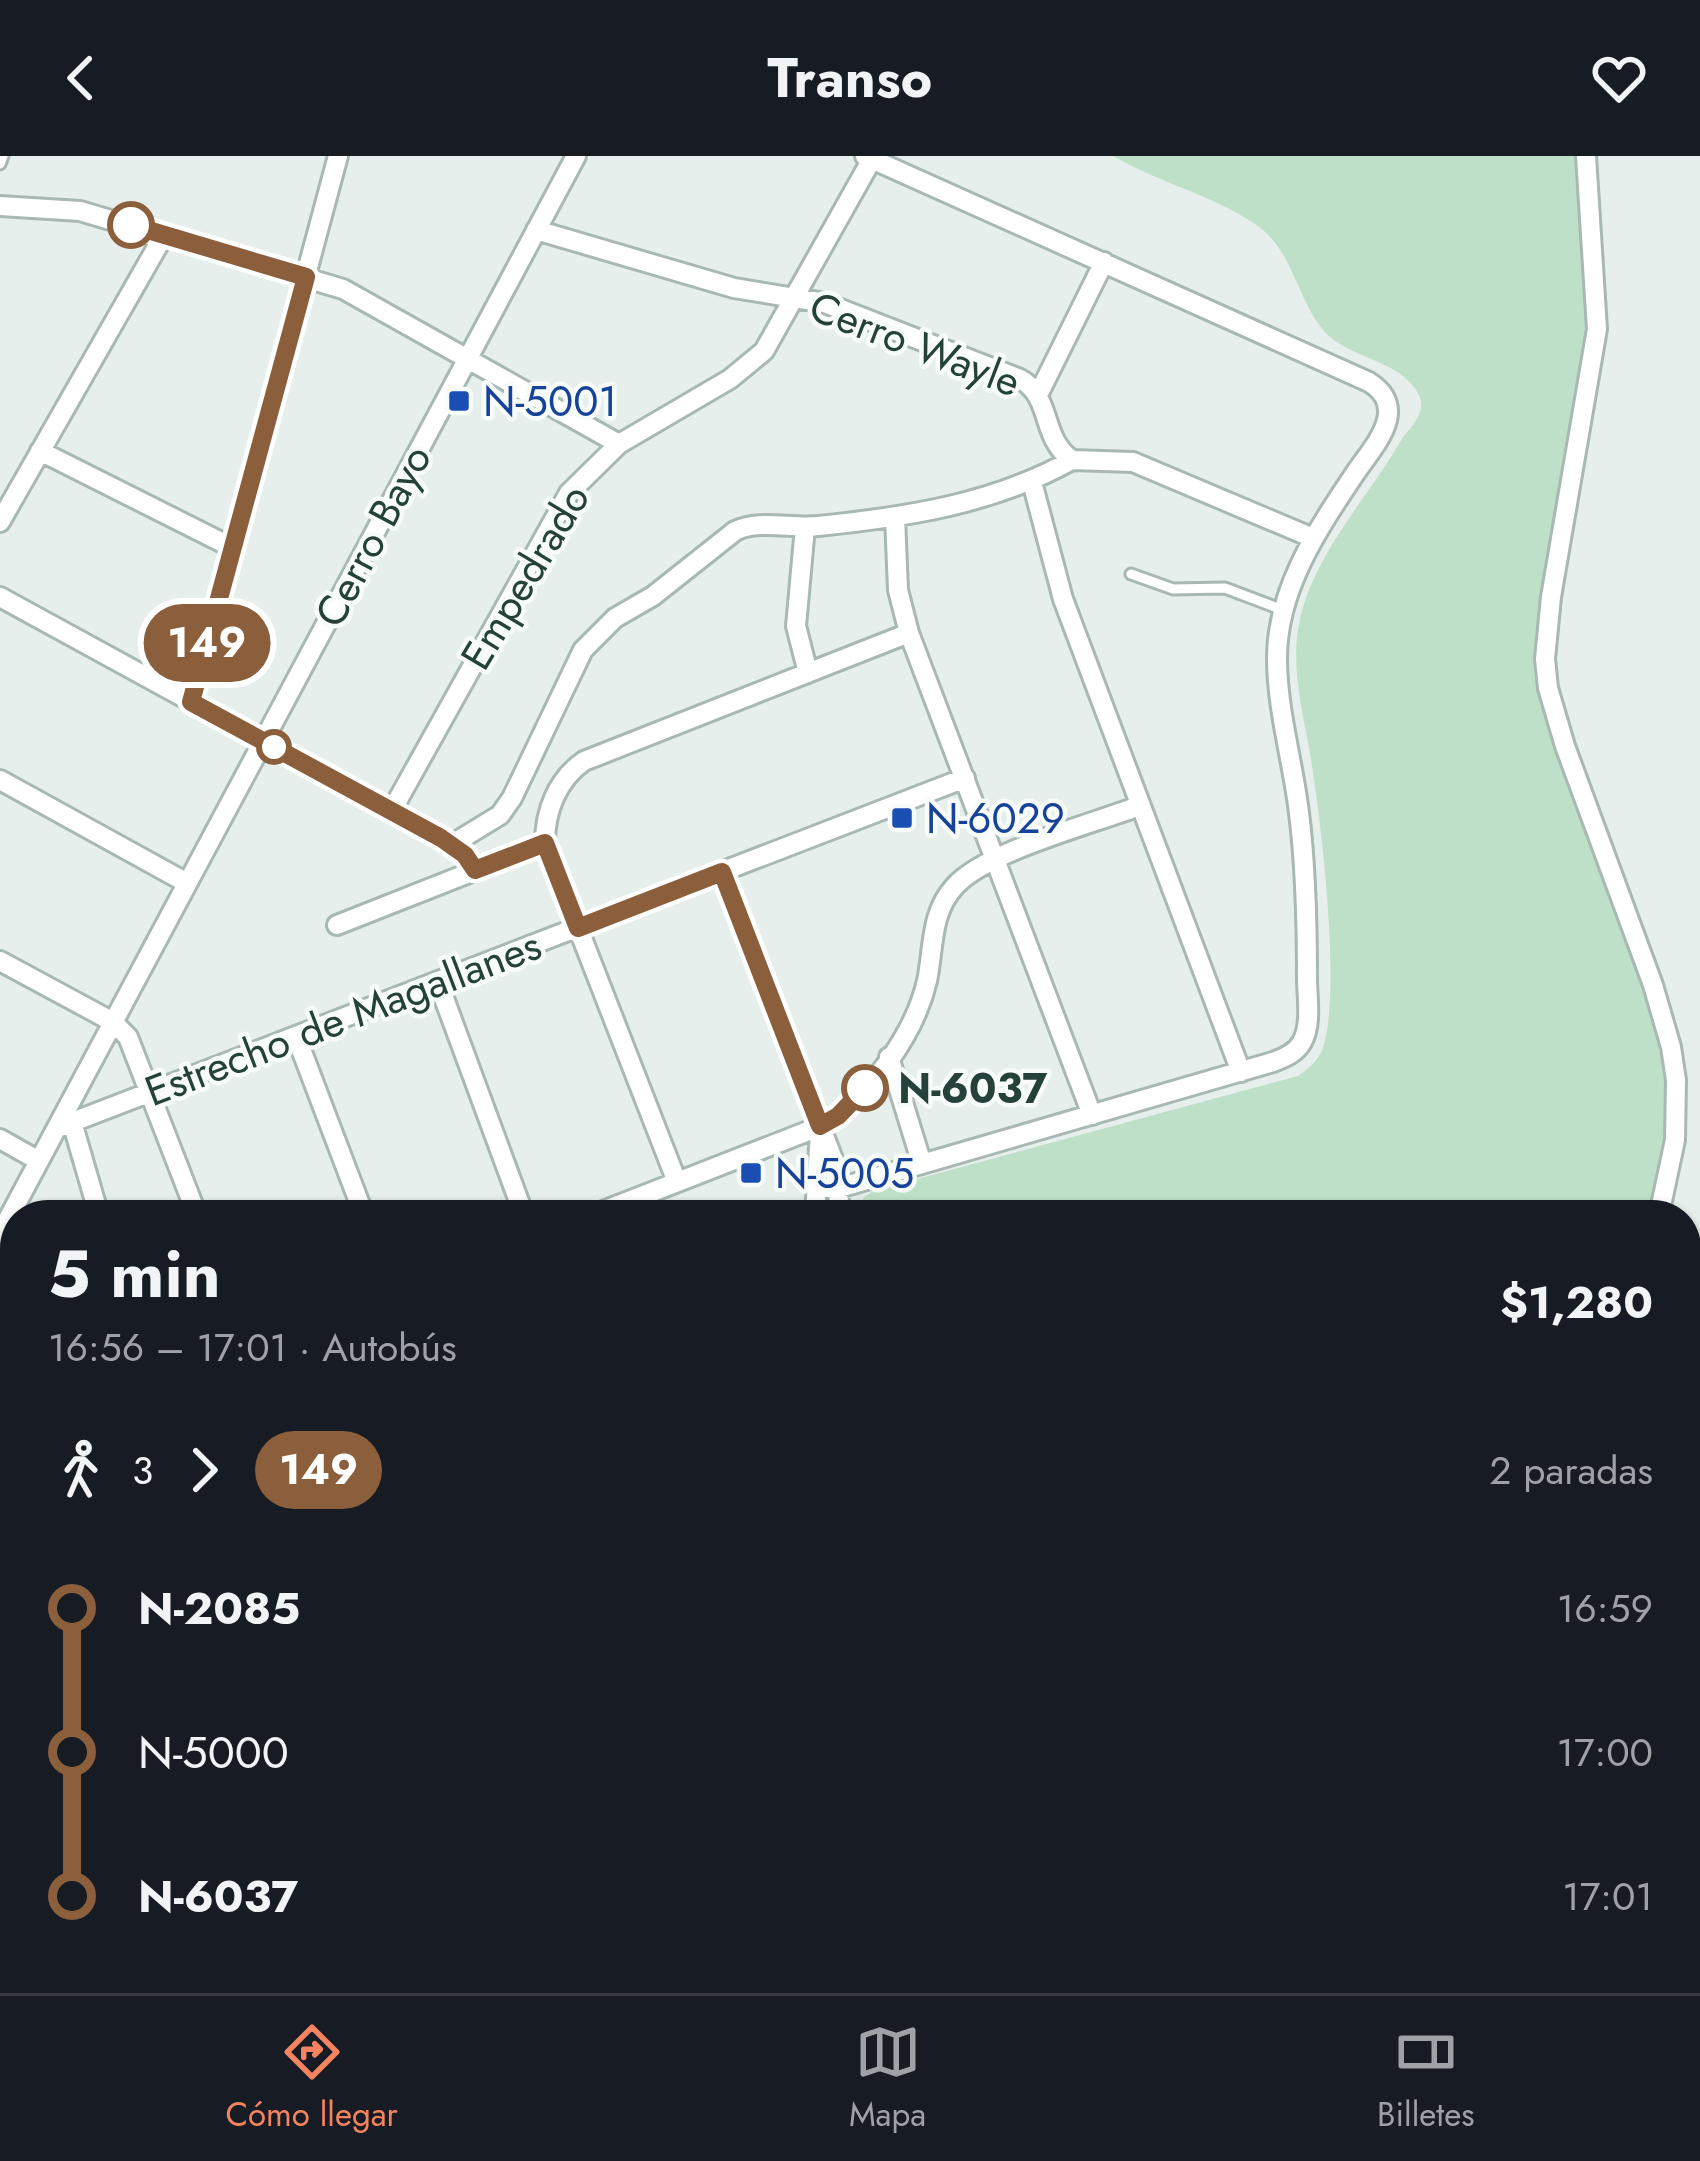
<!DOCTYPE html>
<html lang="es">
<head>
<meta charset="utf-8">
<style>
  body { margin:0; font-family:Jost,sans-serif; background:#20242c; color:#f1f3f6; height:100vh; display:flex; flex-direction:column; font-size:45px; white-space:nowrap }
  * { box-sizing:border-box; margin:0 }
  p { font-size:39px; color:#9ea1a6 }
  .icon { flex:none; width:66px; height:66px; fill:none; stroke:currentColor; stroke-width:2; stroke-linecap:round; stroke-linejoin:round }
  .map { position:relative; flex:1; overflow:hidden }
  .sheet { position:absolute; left:0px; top:1044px; width:1701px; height:795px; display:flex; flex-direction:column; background:#171b24; border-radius:48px 48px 0 0; box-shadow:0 3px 9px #0004 }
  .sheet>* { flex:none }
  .badge { padding:0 24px; border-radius:39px; font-size:42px; line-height:78px }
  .map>.badge { position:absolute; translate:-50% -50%; box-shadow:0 0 0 6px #fff }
  .legs { display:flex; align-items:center; gap:18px; height:132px; padding:0 48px; font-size:39px }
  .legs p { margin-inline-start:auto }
  .summary { display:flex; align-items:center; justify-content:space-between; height:204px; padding:0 48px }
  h1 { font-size:66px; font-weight:700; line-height:90px }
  ul { padding:0 48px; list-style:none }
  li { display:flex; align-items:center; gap:42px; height:144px; font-size:45px }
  li i { display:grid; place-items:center; width:18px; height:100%; margin:0 15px; background:currentColor }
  li i::after { content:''; width:30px; height:30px; margin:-15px; border:9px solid; border-radius:50%; background:#171b24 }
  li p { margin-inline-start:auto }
  li:first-child i { background:linear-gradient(#0000 50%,currentColor 0) }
  li:last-child i { background:linear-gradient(currentColor 50%,#0000 0) }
  header { display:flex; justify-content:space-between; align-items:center; height:156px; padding:0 48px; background:#171b24; font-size:54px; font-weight:700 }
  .tab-bar { display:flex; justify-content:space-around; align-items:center; height:168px; border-top:3px solid #363941; background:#171b24; font-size:33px; color:#9ea1a6 }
  .tab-bar a { display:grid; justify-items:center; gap:6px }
  .tab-bar .active { color:#f4845f }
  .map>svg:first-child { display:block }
  .green { fill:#bfe0c8 }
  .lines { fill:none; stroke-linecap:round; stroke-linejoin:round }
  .lane-casing { stroke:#a8b8b2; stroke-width:15 }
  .street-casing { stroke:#a8b8b2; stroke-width:24 }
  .secondary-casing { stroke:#a4bbb3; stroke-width:30 }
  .lane { stroke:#fff; stroke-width:9 }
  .street { stroke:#fff; stroke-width:18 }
  .secondary { stroke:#fff; stroke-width:24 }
  .line-1-casing { stroke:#fff; stroke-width:27 }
  .line-1 { stroke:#8b5e3c; stroke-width:18 }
  .stop-1-dot { fill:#fff; stroke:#8b5e3c; stroke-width:6 }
  .transit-dot { fill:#1a4fb4; stroke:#f7fbf9; stroke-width:4.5 }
  .labels { text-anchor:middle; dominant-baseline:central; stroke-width:9; stroke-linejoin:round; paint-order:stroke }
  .street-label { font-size:42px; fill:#24423a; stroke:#f7fbf9 }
  .transit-label { font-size:42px; fill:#164399; stroke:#f7fbf9; text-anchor:start }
  .stop-label { font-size:42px; font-weight:bold; fill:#24423a; stroke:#f7fbf9; text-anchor:start }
</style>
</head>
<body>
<header><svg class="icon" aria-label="back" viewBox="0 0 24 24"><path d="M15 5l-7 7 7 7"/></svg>Transo<svg class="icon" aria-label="heart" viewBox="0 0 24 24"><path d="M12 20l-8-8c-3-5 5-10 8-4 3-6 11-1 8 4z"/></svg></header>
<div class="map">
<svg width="1700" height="1837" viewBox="0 0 1700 1837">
  <rect width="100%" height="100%" fill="#e6efeb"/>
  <path class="green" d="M1113,0h473l11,147 -52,356 131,421 -17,135h-803l8,-18 9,-6 425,-115c10,-7 19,-14 24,-26 21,-53 -2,-240 -13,-302 -7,-38 -17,-79 -11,-118 11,-72 70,-131 105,-193 12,-14 26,-29 13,-47 -21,-32 -67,-31 -92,-59 -28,-33 -31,-82 -69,-107 -41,-28 -97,-42 -142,-68z
    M1686,1233l14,16v588h-932l1,-13h917z
    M15,1412v193h-15v-188z"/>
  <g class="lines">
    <g class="lane-casing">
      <path id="lane" d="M0,8l3,-8
        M1131,418l42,15 52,-1 58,22"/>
    </g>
    <g class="street-casing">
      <path id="street" d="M1586,0l11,173 -46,268 -6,62 3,29 17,58 88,239 18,62 5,33 -1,60 -16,75
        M0,50l80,5 263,78 276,155
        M536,74l198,58 91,15 195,76c33,18 20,59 52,81l61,2 180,76
        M1039,237l65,-131
        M40,295l193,97
        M1032,326l31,117 178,473
        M895,361l3,73 11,43 183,482
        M0,366l164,-287
        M805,371l-9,99 12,47
        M0,441l441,241 24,17 10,15
        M191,546l147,-546
        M0,624l187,103
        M391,656l178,-319 50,-49 111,-65 34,-28 108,-192
        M451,689l49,-30 12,-17 71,-148 32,-32 38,-22 82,-65c24,-12 57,-2 83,-5 89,-9 175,-22 254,-66
        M722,716l111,287 8,56
        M337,769l208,-82
        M0,805l113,61 15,15 69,178
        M438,826l86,233
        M296,880l68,179
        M889,901l33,107
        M72,966l27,93
        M57,972l908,-350
        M0,983l39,22
        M677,1026l-132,-339c0,-32 12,-63 39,-82l325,-128
        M815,1032h24l434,-126c11,-4 23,-9 29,-20 10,-18 5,-44 5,-64 0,-55 -1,-110 -8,-165 -6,-51 -22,-103 -22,-155 0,-68 40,-128 77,-183 11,-17 28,-35 33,-55 4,-18 -4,-29 -18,-38l-504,-226
        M593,1059l228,-89c48,-29 93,-90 106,-145 7,-34 3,-68 28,-95 32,-35 137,-62 184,-80
        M815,1059l5,-84
        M0,1078l576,-1078
        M0,1115l15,-6
        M1686,1233l14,16
        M0,1290l15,-5
        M36,1837v-13
        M406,1837l1,-13"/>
    </g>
    <g class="secondary-casing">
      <path id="secondary" d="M0,1734h15
        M758,1837v-13"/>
    </g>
    <use href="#lane" class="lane"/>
    <use href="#street" class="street"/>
    <use href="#secondary" class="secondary"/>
  </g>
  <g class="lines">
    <g class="line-1-casing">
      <path id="line-1" d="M131,69l175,52 -115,425 250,136 24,17 10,15 70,-27 33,85 144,-56 98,254 18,-10 27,-28"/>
    </g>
    <use href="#line-1" class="line-1"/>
  </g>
  <g class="stop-1-dot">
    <circle cx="131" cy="69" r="21"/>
    <circle cx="274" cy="591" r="15"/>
    <circle cx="865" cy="932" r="21"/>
  </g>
  <g class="transit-dot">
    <rect x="447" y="233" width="24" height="24" rx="6"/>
    <rect x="890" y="650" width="24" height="24" rx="6"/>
    <rect x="739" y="1005" width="24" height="24" rx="6"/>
  </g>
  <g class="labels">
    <g class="street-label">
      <text transform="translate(915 188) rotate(21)">Cerro Wayle</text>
      <text transform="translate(373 380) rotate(-62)">Cerro Bayo</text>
      <text transform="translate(525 421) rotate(-59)">Empedrado</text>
      <text transform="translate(343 862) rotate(-21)">Estrecho de Magallanes</text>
    </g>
    <g class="transit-label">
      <text x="483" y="245">N-5001</text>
      <text x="926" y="662">N-6029</text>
      <text x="775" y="1017">N-5005</text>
    </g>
    <g class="stop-label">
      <text x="898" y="932">N-6037</text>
    </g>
  </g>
</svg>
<b class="badge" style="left:207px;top:487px;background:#8b5e3c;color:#fff">149</b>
<section class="sheet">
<div class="summary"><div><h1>5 min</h1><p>16:56 – 17:01 · Autobús</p></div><b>$1,280</b></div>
<div class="legs"><svg class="icon" aria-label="walk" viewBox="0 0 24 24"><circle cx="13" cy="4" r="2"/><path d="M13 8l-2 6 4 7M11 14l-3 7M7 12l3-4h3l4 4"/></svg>3<svg class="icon" aria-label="forward" viewBox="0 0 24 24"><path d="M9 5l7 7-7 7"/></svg><b class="badge" style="background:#8b5e3c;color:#fff">149</b><p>2 paradas</p></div>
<ul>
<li><i style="color:#8b5e3c"></i><b>N-2085</b><p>16:59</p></li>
<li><i style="color:#8b5e3c"></i><span>N-5000</span><p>17:00</p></li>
<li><i style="color:#8b5e3c"></i><b>N-6037</b><p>17:01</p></li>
</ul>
</section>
</div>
<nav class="tab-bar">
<a class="active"><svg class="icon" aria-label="directions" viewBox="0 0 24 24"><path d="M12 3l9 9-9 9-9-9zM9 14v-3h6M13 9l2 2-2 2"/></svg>Cómo llegar</a>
<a><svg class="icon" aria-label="map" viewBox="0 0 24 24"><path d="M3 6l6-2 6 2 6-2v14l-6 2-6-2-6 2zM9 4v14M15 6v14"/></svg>Mapa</a>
<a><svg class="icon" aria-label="tickets" viewBox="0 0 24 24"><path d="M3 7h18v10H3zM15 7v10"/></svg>Billetes</a>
</nav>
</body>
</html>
